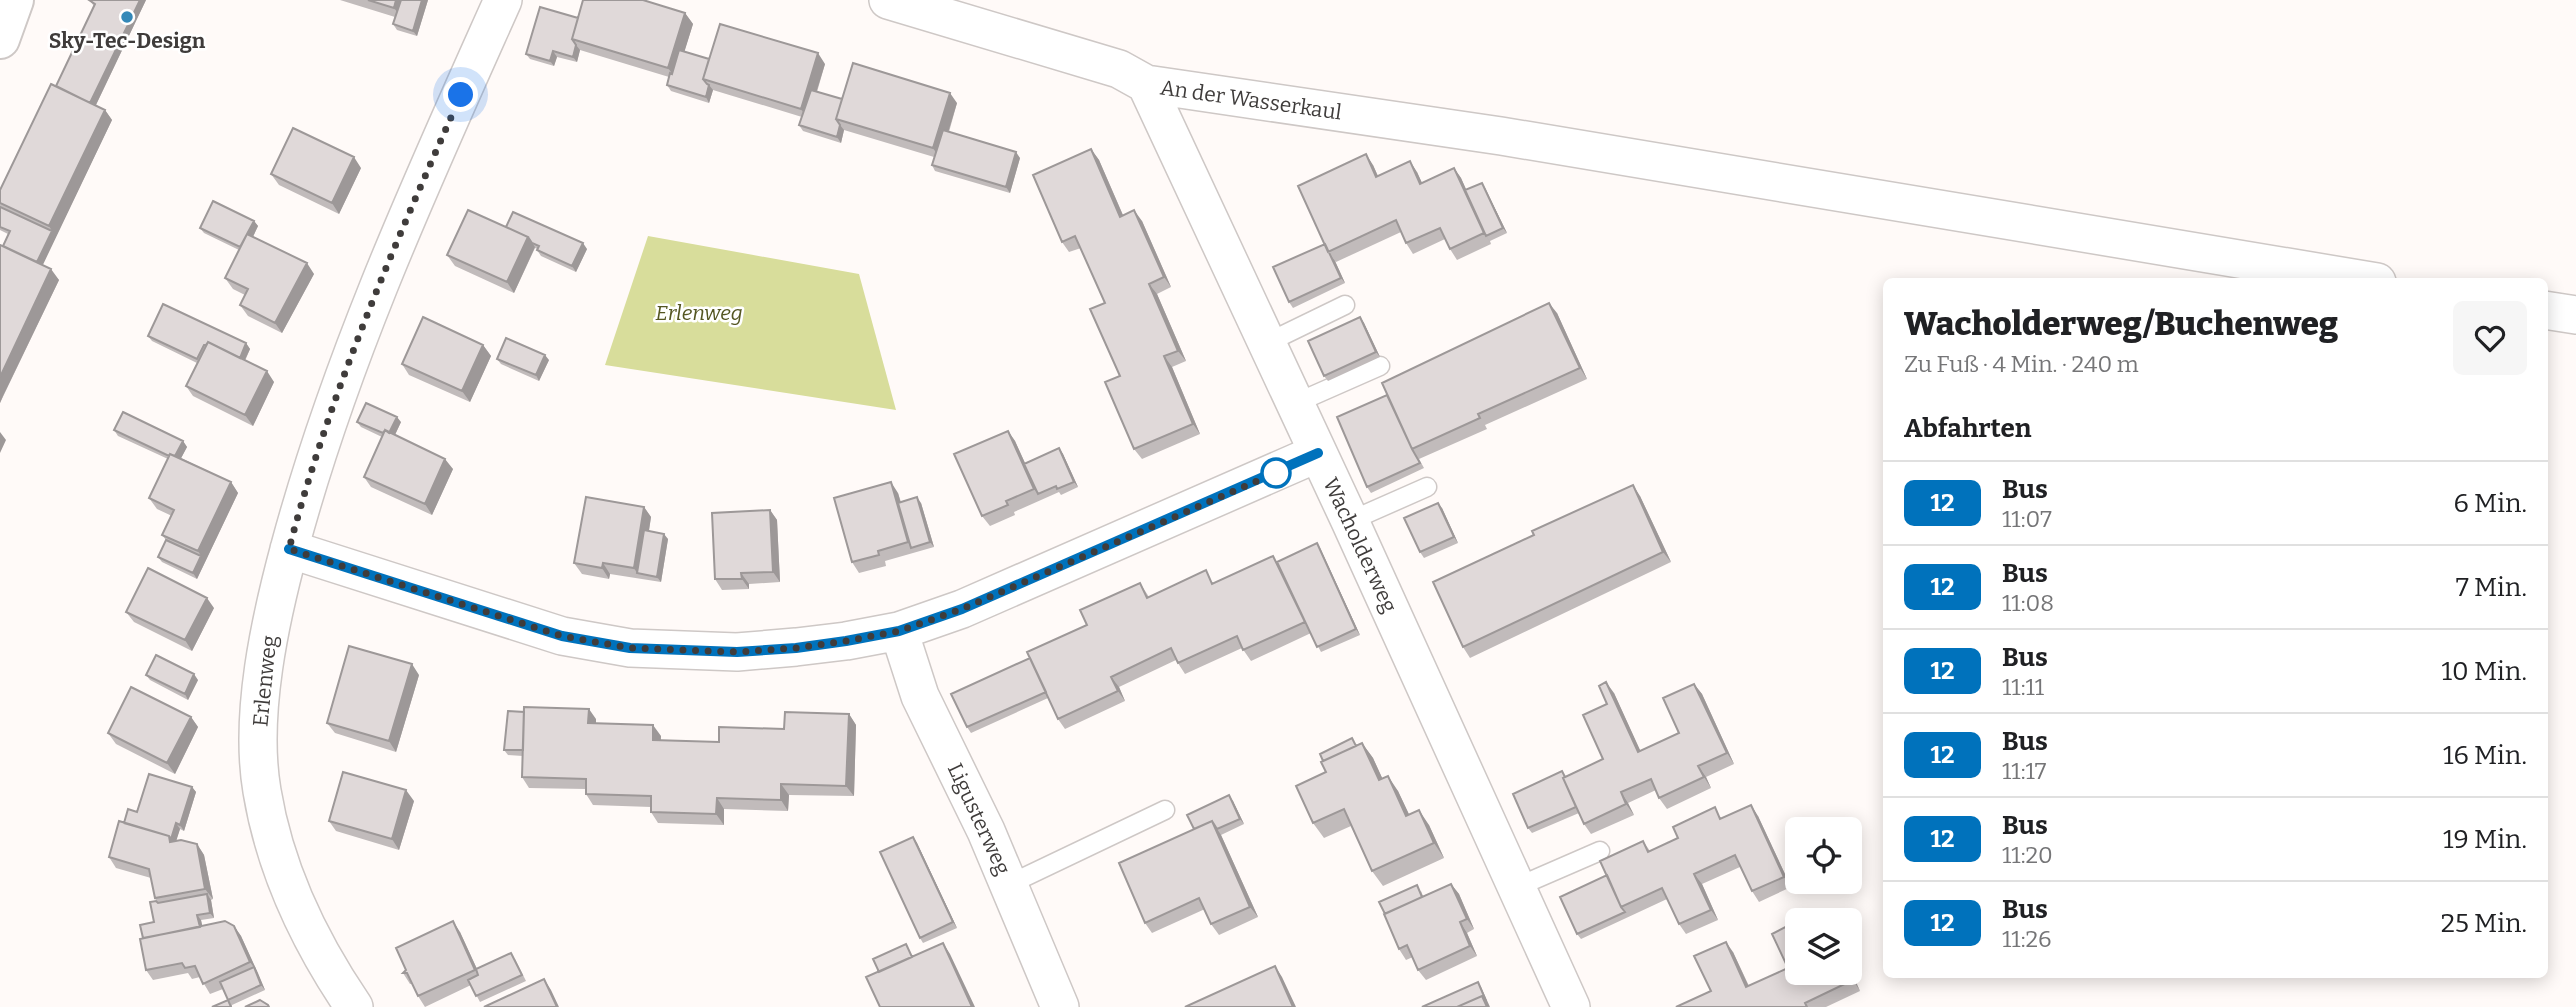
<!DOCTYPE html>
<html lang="de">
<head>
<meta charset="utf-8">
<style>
  body { margin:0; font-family:Bitter,serif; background:#f6f6f6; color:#202124; height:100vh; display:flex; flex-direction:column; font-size:26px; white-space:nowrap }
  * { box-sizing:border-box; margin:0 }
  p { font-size:23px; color:#757577 }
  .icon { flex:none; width:38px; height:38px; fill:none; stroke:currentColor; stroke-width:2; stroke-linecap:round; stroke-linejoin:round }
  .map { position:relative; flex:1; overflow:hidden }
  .panel { position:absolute; left:1883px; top:278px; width:665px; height:700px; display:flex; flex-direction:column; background:#fff; border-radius:10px; box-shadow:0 4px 18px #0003 }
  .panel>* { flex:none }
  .badge { padding:0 14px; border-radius:10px; font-size:24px; line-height:46px }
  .fabs { position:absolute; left:1785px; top:817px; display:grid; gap:14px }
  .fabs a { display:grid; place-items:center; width:77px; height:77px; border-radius:10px; background:#fff; box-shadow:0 4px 18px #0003; font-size:35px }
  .you { position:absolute; width:35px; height:35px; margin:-18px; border:5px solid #fff; border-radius:50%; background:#1a73e8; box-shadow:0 0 0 10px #1a73e833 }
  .map>.badge { position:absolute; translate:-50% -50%; box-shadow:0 0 0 4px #fff }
  h2 { padding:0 21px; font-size:26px; line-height:63px }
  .round { display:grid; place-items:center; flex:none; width:74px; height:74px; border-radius:10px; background:#f6f6f6 }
  .summary { display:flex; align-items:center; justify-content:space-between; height:119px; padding:0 21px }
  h1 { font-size:33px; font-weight:800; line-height:52px }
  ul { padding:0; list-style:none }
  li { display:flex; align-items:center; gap:21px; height:84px; padding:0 21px; border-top:2px solid #e0e0e0 }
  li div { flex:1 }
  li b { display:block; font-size:26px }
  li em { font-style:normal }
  li .badge { min-width:77px; font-weight:700; text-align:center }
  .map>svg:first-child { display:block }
  .green { fill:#d8dd9b }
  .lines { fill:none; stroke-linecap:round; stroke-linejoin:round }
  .lane-casing { stroke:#cec8c6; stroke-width:21 }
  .street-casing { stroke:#cec8c6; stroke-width:40 }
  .secondary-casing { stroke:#cec8c6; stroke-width:42 }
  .lane { stroke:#fff; stroke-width:18 }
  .street { stroke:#fff; stroke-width:37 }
  .secondary { stroke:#fff; stroke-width:38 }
  .wall { fill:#c1bbbb }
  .shaded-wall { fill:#9d9898 }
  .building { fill:#e0d9d9; stroke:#9d9898; stroke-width:2 }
  .line-casing { stroke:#fff; stroke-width:16 }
  .line { stroke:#0072bc; stroke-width:10 }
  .walk { stroke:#3f3c3b; stroke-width:7; stroke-dasharray:0 12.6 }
  .poi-dot { fill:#3388b8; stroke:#fff; stroke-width:2.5 }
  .stop-dot { fill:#fff; stroke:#0072bc; stroke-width:3.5 }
  .labels { text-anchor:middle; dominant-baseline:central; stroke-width:5; stroke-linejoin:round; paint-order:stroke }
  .poi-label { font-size:21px; font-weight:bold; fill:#3f3c3b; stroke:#fff }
  .street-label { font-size:21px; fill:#3f3c3b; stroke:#fff }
  .park-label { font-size:21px; font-style:italic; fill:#545621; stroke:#fff }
</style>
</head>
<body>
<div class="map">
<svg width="2576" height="1007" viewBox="0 0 2576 1007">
  <rect width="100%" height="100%" fill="#fffaf8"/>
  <path class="green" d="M648,236l211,38 37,136 -291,-45z"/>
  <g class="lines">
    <g class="lane-casing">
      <path id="lane" d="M1267,343l78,-38
        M1296,403l84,-37
        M1350,521l77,-34
        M1010,884l155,-74
        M1517,887l83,-36"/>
    </g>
    <g class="street-casing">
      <path id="street" d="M888,0l231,69 27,15 355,52 876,146
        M1146,84l204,437 221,486
        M2544,310l32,5
        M289,549l273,87 68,12 107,4 59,-5 50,-6 53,-10 63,-22 356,-156
        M899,631l21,65 66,135 74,176
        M354,1007c-45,-66 -79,-137 -92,-216 -13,-76 8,-171 28,-245 51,-189 133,-367 213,-546"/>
    </g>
    <g class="secondary-casing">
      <path id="secondary" d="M0,39l14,-39"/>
    </g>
    <use href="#lane" class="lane"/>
    <use href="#street" class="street"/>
    <use href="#secondary" class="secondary"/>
  </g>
  <path class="wall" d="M89,0h57l-50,105 9,5 7,10 -70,145 17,15 -59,123v-158l3,1 5,-12 -8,-4v-40l56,-104 38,-80z
    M340,0h88l-11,36 -20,-6 -4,-6 2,-7z
    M685,13l8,11 -9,28 25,7 116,5 -8,28 25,7 115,4 -8,29 71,26 -10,35 -75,-22 -3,-6 2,-8 -90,-27 -3,13 -38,-12 -4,-6 3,-8 -89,-27 -4,13 -38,-12 -4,-6 2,-8 -89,-27 -3,12 -20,-5 -3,9 -24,-7 -4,-5 52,-36z
    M1091,149l8,11 24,55 19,6 29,66 -14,7 29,67 -14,6 28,67 -58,25 -8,-10 -29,-146 -24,-55 -12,4 -7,-10z
    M1373,165l5,11 39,-4 5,11 32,-15 7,10 5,12 16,-7 3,5 22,45 -17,8 1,3 -34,16 -7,-11 -5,-10 -32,15 -7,-11 -5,-11 -65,30 -1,-1 10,22 -52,25 -4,-6z
    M361,168l-22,46 -60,-29 -8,-11z
    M254,221l4,5 -5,11 61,37 -32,59 -34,-17 -8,-11 5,-10 -12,-6 -8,-11 14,-28 -35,-17 -4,-5z
    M506,227l81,22 -11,23 -35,-16 -4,-6 1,-1 -3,-1 -21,45 -59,-27 -8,-11z
    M1557,313l30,66 -102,46 2,4 -68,30 5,9 -53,25 -4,-6 20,-92z
    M1360,317l4,6 16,34 -52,24 -4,-5z
    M148,336l98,7 4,6 -5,12 29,21 -21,44 -60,-30 -7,-10 11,-23 -45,-22z
    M483,345l8,11 -21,46 -61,-27 -7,-11z
    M497,359l52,1 -10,21 -38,-17z
    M357,422h44l-6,13 58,34 -21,46 -61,-28 -7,-10 18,-40 -21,-10z
    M114,430l69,11 4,6 -6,11 50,24 7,11 -41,86 -35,-17 -4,-5 8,-17 -4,-5 10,-19 -15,-7 -8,-11 19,-39 -50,-23z
    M1008,431l7,10 10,22 34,-15 4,6 15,33 -17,8 -2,-3 -45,20 1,3 -25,11 -8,-10z
    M898,493l3,9 20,1 13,44 -49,14 1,5 -27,7 -7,-11z
    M1640,496l31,66 -201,96 -7,-11 71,-112z
    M644,507l7,10 -2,14 19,8 -7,43 -51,-8 -1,5 -27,-5 -8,-11z
    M1442,508l16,35 -34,15 -4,-6z
    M770,510l7,10 3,62 -31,2v5l-27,1 -7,-11z
    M1317,543l3,5 40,87 -39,17 -10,-19 -60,28 -9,-13 -57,26 -9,-14 -57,27 6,14 -60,28 -7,-10 -10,-21 -77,35 -4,-6 63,-69 57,-33 53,-42 9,14 65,-14 63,-21z
    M214,608l-22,43 -58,-29 -8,-10z
    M146,675l52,5 -10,20 -38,-20z
    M419,675l-23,77 -61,-19 -8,-10z
    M1694,684l8,10 32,70 -28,13 5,11 -44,21 -8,-11 -3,-8 -28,13 6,12 -43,19 -7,-10 -5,-11 -47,20 -4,-5 38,-52 37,-17 4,-55 7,-11 26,58 39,-18z
    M849,714l7,11 -2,71 -65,-1 -1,16 -64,-2v16l-66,-2 -7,-11v-5l-58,-2 -7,-11v-5l-57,-1 -7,-11 1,-21 -15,-1 -4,-5 92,-31v4l65,13v4l58,2 65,-13z
    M191,717l7,10 -23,47 -59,-30 -8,-11z
    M1362,743l11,15 9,20 16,13 11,24 20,10 15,33 -61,28 -11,-15 -21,-45 -27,12 -11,-15 13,-51 31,-27z
    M192,787l4,5 -12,39 -4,-2 -4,11 21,4 7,11 9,44 -2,1 3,18 -13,2 1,6h32l7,10 24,54 -33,15v2h-20l16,-7 -5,-11 -13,5 -10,-17 -8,2 -4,-6 -35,7 -7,-10 -3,-32 11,-16 2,-21 -1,-3 -4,-20 -35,-10 -7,-11 15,-34 13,-11z
    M414,801l-15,49 -63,-19 -7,-10z
    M1233,801l11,23 -23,11 37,82 -39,18 -8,-11 -6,-15 -53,24 -7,-10 49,-94z
    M1758,816l33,71 -32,15 -7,-11 -12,-24 -38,17 16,36 -32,14 -7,-10 -12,-25 -86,40 -4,-5 30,-59 36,-34 7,10 73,-33z
    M913,837l4,6 40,85 -34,15 -3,-5z
    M1451,884l8,10 15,35 -7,4 10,23 -51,24 -8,-10 -5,-13 -7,3 -7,-11 22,-58 2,5z
    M460,932l17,37 38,-10 11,22 -46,21 -9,-17 -46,22 -7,-11 -6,-12h-2l-7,-11z
    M1733,952l16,34 48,-13h53l10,18 -34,16h-150l35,-16z"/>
  <path class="shaded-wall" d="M140,0h6l-53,111 -4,-5z
    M396,0h11l-5,18 -8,-10z
    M422,0h6l-11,36 -4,-5z
    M685,13l8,11 -17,55 -8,-11z
    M576,45l4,5 -3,12 -4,-5z
    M553,51l4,6 -3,9 -4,-5z
    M818,53l7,11 -17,55 -7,-10z
    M709,85l4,5 -4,13 -3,-6z
    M950,93l7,10 -17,56 -7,-11z
    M105,110l7,10 -72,151 -4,-6 16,-34 -3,-5z
    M840,125l4,5 -3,13 -4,-6z
    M1091,149l8,11 29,67 -8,-10z
    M1016,152l4,6 -10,35 -4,-6z
    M1366,154l7,11 10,23 -7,-11z
    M354,157l7,11 -22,46 -7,-11z
    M1410,161l7,11 10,22 -7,-10z
    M1454,168l7,10 26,57 -1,1 5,8 -7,-11z
    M1482,183l3,5 22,45 -4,-5z
    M1134,210l8,11 29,66 -7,-10z
    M254,221l4,5 -13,27 -4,-5z
    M528,237l7,10 -21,46 -7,-11z
    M583,243l4,6 -11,23 -4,-6z
    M1331,256l4,5 10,22 -4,-5z
    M307,263l7,11 -32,59 -7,-10z
    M51,269l8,11 -56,116 -3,-4v-15z
    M1149,284l8,10 29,67 -8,-10z
    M1549,303l8,10 30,66 -7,-11z
    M1360,317l4,6 16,34 -4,-5z
    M246,343l4,6 -8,17 -4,-5z
    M483,345l8,11 -21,46 -8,-11z
    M545,355l4,5 -10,21 -3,-6z
    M1164,356l8,11 28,67 -7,-10z
    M267,371l7,11 -21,44 -8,-11z
    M0,392l3,4 -3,7z
    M397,417l4,5 -9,19 -4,-5z
    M1008,431l7,10 24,53h-1l-4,-5z
    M0,432l6,8 -6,13z
    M183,441l4,6 -9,17 -4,-5z
    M1059,448l4,6 15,33 -4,-5z
    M445,459l8,10 -21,46 -7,-11z
    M231,482l7,11 -41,86 -4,-6 8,-17 -3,-5z
    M891,482l7,11 15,54 -2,1 -3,-6z
    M1633,485l7,11 31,66 -8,-10z
    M917,497l4,6 13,44 -4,-5z
    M1438,503l4,5 16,35 -4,-6z
    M644,507l7,10 -9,57 -5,-1 -3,-5z
    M770,510l7,10 3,62 -7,-10z
    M664,534l4,5 -7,43 -4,-5z
    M1317,543l3,5 40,87 -4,-6z
    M603,563l7,11 -1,5 -7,-11z
    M741,573l8,11v5l-7,-10z
    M207,598l7,10 -22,43 -7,-11z
    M412,664l7,11 -23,77 -7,-11z
    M194,674l4,6 -10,20 -3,-6z
    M1111,677l8,10 6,14 -7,-10z
    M1606,682l8,11 32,70 -8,-11z
    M1694,684l8,10 32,70 -7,-11z
    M589,709l7,10v14l-8,-10z
    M849,714l7,11 -2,71 -8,-10z
    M191,717l7,10 -23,47 -8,-11z
    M653,725l8,11 -1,14 -7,-10z
    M1362,743l11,15 17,37 -11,-15z
    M1698,766l8,11 5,11 -7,-11z
    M1388,776l10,15 19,40 -11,-15z
    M781,784l8,11 -1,16 -7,-11z
    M192,787l4,5 -12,39 -4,-6z
    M406,790l8,11 -15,49 -7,-11z
    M1621,792l7,11 6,12 -8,-11z
    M1229,795l4,6 11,23 -4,-5z
    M717,798l7,11v16l-8,-11z
    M1751,805l7,11 33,71 -7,-10z
    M1419,810l10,15 15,33 -10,-15z
    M1212,821l9,14 37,82 -8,-10z
    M176,823l4,6 -5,16 -5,-3 -1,-6z
    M913,837l4,6 40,85 -4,-6z
    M197,844l7,11 9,44 -8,-10z
    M1694,874l8,10 16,36 -7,-10z
    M1451,884l8,10 15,35 -7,-10z
    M207,894l4,6 3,18 -4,-5z
    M197,915l4,5 4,18 -4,-5z
    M453,921l7,11 22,48 -7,-10z
    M1460,922l7,11 10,23 -7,-10z
    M234,926l7,10 17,37 -8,-11z
    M1726,942l7,10 21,46 -8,-11z
    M943,943l7,11 25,53h-3z
    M1275,966l7,11 14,30h-3z
    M254,967l4,6 7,17 -4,-5z
    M1850,968l10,23 -7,-11 -3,-7z
    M544,979l7,11 8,17h-2z
    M1478,982l3,5 9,20h-3z"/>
  <path class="building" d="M89,0h51l-50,103 -34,-17 39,-82z
    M368,0h28l-2,8z
    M401,0h21l-9,31 -20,-7z
    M583,0h60l42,13 -17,55 -96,-29z
    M540,7l38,11 -6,21 4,6 -3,12 -20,-6 -3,10 -24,-7z
    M720,24l98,29 -17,56 -98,-30z
    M679,50l30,9 -6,20 4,5 2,1 -3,12 -39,-12 3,-12 2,1z
    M853,63l97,30 -17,55 -97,-29z
    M51,84l54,26 -56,116 -49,-23v-13z
    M811,90l31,9 -6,20 4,6 -3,12 -38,-12z
    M293,128l61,29 -22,46 -61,-29z
    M943,130l73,22 -10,35 -74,-22z
    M1091,149l29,68 14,-7 30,67 -15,7 29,67 -14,5 29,68 -59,25 -29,-67 15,-6 -30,-67 15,-6 -30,-67 -13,6 -29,-67z
    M1366,154l10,23 34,-16 10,23 34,-16 30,65 -34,16 -10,-21 -34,15 -10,-23 -68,32 -30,-66z
    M1482,183l21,45 -17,8 -21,-46z
    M213,201l41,20 -14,26 -40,-19z
    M0,207l52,24 -15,31 -34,-16 7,-15 -10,-4z
    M468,210l60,27 -21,45 -60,-27z
    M513,212l70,31 -11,23 -35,-16 2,-4 -7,-3 -4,-6 -22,-10z
    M247,234l60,29 -32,60 -35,-18 8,-16 -23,-11z
    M1325,244l16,34 -52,24 -16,-35z
    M0,245l51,24 -51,108z
    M1549,303l31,65 -102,46 2,4 -68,31 -30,-66z
    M163,304l83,39 -6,15 -32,-16 -2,3h-2l-7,14 -49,-23z
    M423,317l60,28 -21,46 -60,-27z
    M1360,317l16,35 -52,24 -16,-35z
    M506,338l39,17 -9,20 -39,-16z
    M208,342l59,29 -22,44 -59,-29z
    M1387,395l25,54 8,14 -53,24 -30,-70z
    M366,403l31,14 -8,16 -4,-3 -2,3 -26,-11z
    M123,412l60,29 -8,15 -5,-2 -1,2 -55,-26z
    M385,430l60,29 -20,45 -61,-27z
    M1008,431l26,58 -28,12 2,4 -26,11 -28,-62z
    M1059,448l15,34 -17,7 -1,-3 -18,8 -14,-30z
    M170,454l61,28 -33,69 -36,-16 12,-25 -25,-12z
    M891,482l17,60 -30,9 1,4 -27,7 -18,-64z
    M1633,485l30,67 -200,95 -30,-65 101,-47 -2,-4z
    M586,497l58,10 -10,61 -31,-5 -1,5 -28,-5z
    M917,497l13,45 -19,6 -13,-45z
    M1438,503l16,34 -34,15 -16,-34z
    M770,510l3,62 -32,1 1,6h-27l-3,-66z
    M644,530l20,4 -7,43 -20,-4z
    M166,540l35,16 -8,17 -35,-16z
    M1317,543l39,86 -39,18 -40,-85z
    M1273,556l32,66 -62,28 -6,-14 -59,27 -7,-15 -60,29 7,14 -60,28 -31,-67 60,-27 -7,-15 60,-27 7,15 59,-28 6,14z
    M148,568l59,30 -22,42 -59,-28z
    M349,646l63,18 -23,77 -62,-18z
    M156,655l38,19 -9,20 -39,-19z
    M1030,658l16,34 -79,35 -16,-33z
    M1606,682l32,70 41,-19 -16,-35 31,-14 33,69 -29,13 6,11 -45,21 -8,-19 -30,13 5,12 -42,20 -21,-46 40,-19 -20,-44 24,-11 -8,-18z
    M131,687l60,30 -24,46 -59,-30z
    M524,707l65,2 -1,14 65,2v15l66,2v-15l65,2 1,-17 64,2 -3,72 -65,-2v16l-64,-2 -1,16 -65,-2v-16l-65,-2v-15l-64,-2z
    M508,711l16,1 -1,38h-19z
    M1352,738l4,8 -33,15 -3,-7z
    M1362,743l17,37 9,-4 18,40 13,-6 15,33 -62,28 -28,-62 -31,14 -17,-37 30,-14 -5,-10z
    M1562,771l3,6 -2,1 13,29 -48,21 -15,-34z
    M343,772l63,18 -14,49 -63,-18z
    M149,774l43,13 -12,38 -4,-2 -5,16 -2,-3 -45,-13 4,-14 9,3z
    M1229,795l11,24 -23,10 -5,-8 -18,8 -7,-14z
    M1751,805l33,72 -32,14 -17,-36 -41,19 17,36 -32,14 -17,-36 -41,19 -21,-46 43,-20 5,11 30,-14 -5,-11 42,-20 5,12z
    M119,821l50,15 1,6 11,-2 16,4 8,45 -50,9 -6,-29 -40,-12z
    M1212,821l38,86 -39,17 -12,-26 -54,25 -26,-60z
    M913,837l40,85 -33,16 -40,-86z
    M1607,875l14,32 4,5 -48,22 -17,-37z
    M1451,884l16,35 -7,3 10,24 -52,24 -11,-25 -8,4 -15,-35z
    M1417,885l5,12 -37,17 -6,-12z
    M207,894l3,19 -13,2 3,12 -57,11 -3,-13 14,-3 -4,-20 6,-1 2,2z
    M225,921l9,5 16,36 -47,22 -8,-18 -10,2 -3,-5 -36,7 -6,-31z
    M453,921l22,49 -57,26 -11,-23h-4l3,-3 -10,-22z
    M1797,921v52h53l3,7 -48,23 2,4h-131l35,-16 -17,-35 32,-14 20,45 42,-19 -16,-34z
    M943,943l29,64h-92l-14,-30z
    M906,944l6,13 -33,15 -6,-13z
    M511,953l11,22 -46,21 -8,-16 10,-5 -2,-6z
    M1275,966l18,41h-108z
    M254,967l7,18 -33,15 -8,-18z
    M544,979l13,28h-73z
    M1478,982l8,19 -4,-5 -25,11h-35z
    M1482,996l5,11h-30z
    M228,1000l3,7h-19z
    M260,1000l8,5 1,2h-24z"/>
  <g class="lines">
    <g class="line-casing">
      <path id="line" d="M289,549l273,87 68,12 107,4 59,-4 50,-7 53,-10 63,-22 356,-156"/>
    </g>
    <use href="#line" class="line"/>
    <path class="walk" d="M461,95c-66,148 -131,297 -172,454l273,87 68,12 107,4 59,-4 50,-7 53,-10 63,-22 316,-137 -2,1"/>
  </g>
  <circle class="poi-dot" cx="127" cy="17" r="7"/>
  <circle class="stop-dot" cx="1276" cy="473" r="14"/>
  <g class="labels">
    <g class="poi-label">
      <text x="127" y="41">Sky-Tec-Design</text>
    </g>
    <g class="street-label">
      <text transform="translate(1251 100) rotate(8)">An der Wasserkaul</text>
      <text transform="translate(1360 545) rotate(65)">Wacholderweg</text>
      <text transform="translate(265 681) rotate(-84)">Erlenweg</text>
      <text transform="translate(979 819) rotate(65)">Ligusterweg</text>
    </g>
    <g class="park-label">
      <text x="699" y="313">Erlenweg</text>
    </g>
  </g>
</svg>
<div class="fabs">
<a><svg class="icon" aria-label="locate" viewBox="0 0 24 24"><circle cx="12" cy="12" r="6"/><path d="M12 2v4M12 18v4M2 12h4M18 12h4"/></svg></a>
<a><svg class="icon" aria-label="layers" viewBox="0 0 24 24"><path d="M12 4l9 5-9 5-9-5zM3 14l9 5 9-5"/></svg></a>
</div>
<div class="you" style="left:461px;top:95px"></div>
<section class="panel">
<div class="summary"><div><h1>Wacholderweg/Buchenweg</h1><p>Zu Fuß · 4 Min. · 240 m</p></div><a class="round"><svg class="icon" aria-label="heart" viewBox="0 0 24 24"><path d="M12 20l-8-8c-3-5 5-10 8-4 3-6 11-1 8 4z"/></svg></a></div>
<h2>Abfahrten</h2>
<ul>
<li><span class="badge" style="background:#0072bc;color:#fff">12</span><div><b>Bus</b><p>11:07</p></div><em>6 Min.</em></li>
<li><span class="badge" style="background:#0072bc;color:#fff">12</span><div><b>Bus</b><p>11:08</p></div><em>7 Min.</em></li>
<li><span class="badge" style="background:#0072bc;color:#fff">12</span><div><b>Bus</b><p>11:11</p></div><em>10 Min.</em></li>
<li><span class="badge" style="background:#0072bc;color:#fff">12</span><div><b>Bus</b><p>11:17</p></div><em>16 Min.</em></li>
<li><span class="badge" style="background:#0072bc;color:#fff">12</span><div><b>Bus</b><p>11:20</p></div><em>19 Min.</em></li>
<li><span class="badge" style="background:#0072bc;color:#fff">12</span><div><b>Bus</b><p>11:26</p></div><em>25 Min.</em></li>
</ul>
</section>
</div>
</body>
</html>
